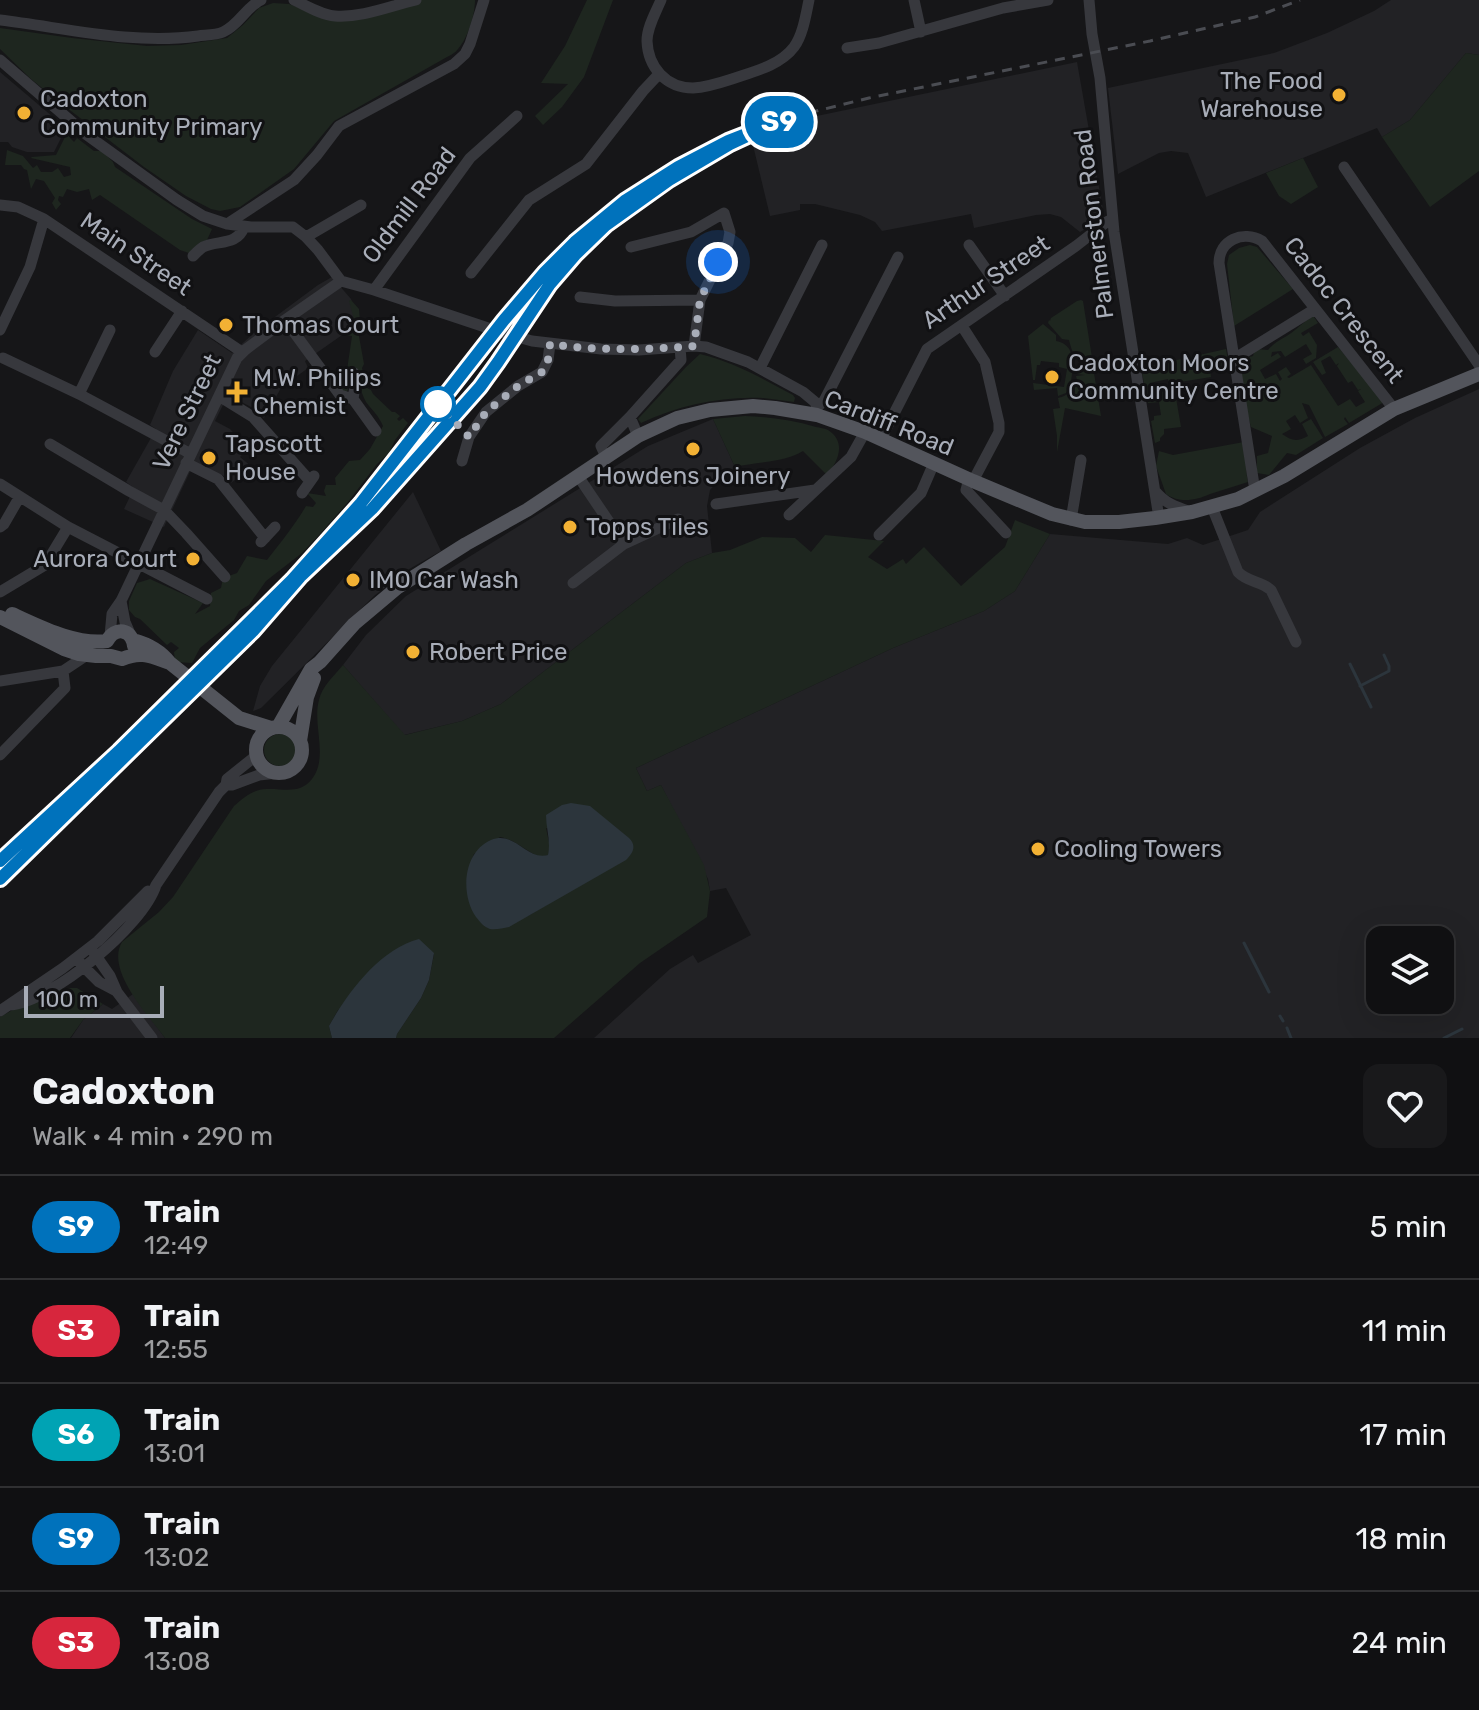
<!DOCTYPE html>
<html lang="en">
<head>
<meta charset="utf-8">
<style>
  body { margin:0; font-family:Rubik,sans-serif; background:#19191b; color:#f1f3f6; height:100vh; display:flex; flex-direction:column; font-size:30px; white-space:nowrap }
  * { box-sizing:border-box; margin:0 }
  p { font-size:26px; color:#9c9d9f }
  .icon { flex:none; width:44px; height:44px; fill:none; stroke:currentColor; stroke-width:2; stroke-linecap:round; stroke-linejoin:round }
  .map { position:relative; height:1038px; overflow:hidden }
  .side { display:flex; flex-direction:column; background:#101012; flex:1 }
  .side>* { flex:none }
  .badge { padding:0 16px; border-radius:26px; font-size:28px; line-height:52px }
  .fabs { position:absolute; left:1366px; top:926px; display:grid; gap:16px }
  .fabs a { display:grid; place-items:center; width:88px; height:88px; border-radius:16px; background:#101012; box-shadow:0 8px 32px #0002,0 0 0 2px #303032; font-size:40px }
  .scale { position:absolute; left:24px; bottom:20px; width:140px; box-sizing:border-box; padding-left:8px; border:4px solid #a8adb8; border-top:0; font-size:22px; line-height:28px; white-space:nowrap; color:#a8adb8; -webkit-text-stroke:6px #111113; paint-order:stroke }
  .you { position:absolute; width:40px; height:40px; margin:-20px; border:6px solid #fff; border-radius:50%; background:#1a73e8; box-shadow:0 0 0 12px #1a73e833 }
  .map>.badge { position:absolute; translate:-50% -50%; box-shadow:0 0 0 4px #fff }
  .round { display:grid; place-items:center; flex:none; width:84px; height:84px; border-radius:16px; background:#19191b }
  .overview { display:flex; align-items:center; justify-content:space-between; height:136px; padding:0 32px }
  h1 { font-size:38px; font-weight:700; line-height:60px }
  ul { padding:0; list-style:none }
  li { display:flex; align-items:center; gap:24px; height:104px; padding:0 32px; border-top:2px solid #303032 }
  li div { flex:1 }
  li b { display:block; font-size:30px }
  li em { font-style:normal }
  li .badge { min-width:88px; font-weight:700; text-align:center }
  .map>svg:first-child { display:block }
  .built { fill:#222225; fill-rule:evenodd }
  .green { fill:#1e261f; fill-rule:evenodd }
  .water { fill:#2c353c }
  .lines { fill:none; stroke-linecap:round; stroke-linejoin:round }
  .stream { stroke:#2c353c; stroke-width:3 }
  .minor { stroke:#37383d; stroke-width:11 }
  .major { stroke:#53555c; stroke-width:14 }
  .rail { stroke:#4a4c52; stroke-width:3; stroke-dasharray:10 8; stroke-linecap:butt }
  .line-casing { stroke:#fff; stroke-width:18 }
  .line { stroke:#0072bc; stroke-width:12 }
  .walk { stroke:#a8adb8; stroke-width:8; stroke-dasharray:0 14.4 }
  .poi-dot { fill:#f2b134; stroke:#111113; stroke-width:3 }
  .stop-dot { fill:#fff; stroke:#0072bc; stroke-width:4 }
  .labels { text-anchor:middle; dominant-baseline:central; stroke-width:6; stroke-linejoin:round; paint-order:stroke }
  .poi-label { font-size:24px; fill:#a8adb8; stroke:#111113; text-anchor:start }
  .street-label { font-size:24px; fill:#a8adb8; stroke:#111113 }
</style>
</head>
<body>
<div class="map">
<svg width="1479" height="1038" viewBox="0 0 1479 1038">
  <rect width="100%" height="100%" fill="#161618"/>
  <path class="built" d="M1391,0h88v55l-13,-2 -56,67 -28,17 -5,-9 -171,69 -18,-44 -17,-2 -12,2 -41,21 -10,-86 166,-35 53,-20 47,-22z
    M1077,62l26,148 -1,10 -22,12 -19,-15 -11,-3 -14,1 -62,13 -3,-14 -89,17 -7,-9 -15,-7 -45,-11h-15v6l-30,6 -19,-79 56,-19z
    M0,72l66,56 -12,24h-27l-15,-5 -4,-5h-8z
    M332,277l19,22 6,20 -2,7 -50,35 3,7 -27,20 -17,30 -11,-10 -25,-13 -13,26 15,8 18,19 -8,9 12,10 -21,16 -7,-7 -30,-13 -30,64 -40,-18 10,-21 -8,-6 30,-53 -6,-4 23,-54 25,-41 34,23 24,-22 62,-46z
    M1479,389v649h-885l76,-69 23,-14 5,8 53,-28 -25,-47 -16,3 -2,-12 -47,-94 -14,6 -11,-23 257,-120 91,-37 31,-20 35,-57 118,10 19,-6 16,7 45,-15 12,-18 100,-64 55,-30zM1380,940h60v60h-60z
    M713,419l22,48 -1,4 -13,7 -11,12 -3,16 5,47 -26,10 -185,141 -39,17 -58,14 -61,-70 23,-30 40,-39 242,-150z
    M413,492l28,59 -37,21 -30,24 -113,112 -8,3 7,-25 12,-20z
    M133,994l32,44h-94l12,-18 20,-16 9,5z"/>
  <path class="green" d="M420,0h55c0,15 -7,38 -17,49 -3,4 -7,6 -11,8l-113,64 -40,48 -54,38 -20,4 -9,-2 -25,-13 -42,-29 -86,-66 -27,-22 -31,-30v-21l72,10 75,8 34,-1 46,-7 16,-13 16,-17 14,-5 16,1 42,15z
    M587,0h26l-29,77 -22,30 -19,18 -8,-9 33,-32 -27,-1 24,-37z
    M1466,53l13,2v116l-49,36 -48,-70 28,-17z
    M68,131l5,3 -3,4 4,4 3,-4 17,13h8l11,11 2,5 77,52 20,10 -5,11 -8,3 -10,10 -9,-3 -80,-55 -8,5 -3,-11 -12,3 -10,-3 -4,8 -4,-1 -1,4 3,4 -5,6 -4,-7 3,-5 -11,-17 -8,-2 -5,10 -4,-19 -3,-1 -3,-4h-16l2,-15 16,6 10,12 4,-3 4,7h11l6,-4 6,9 7,-2 -1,-8 -39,-9 1,-1 24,-2z
    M1303,158l15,29 -27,17 -12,-8 -13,-23z
    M1250,245l7,2 36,42 -59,37 -7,-62 2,-9 10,-7z
    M351,300l8,9 1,12 -2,10 6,33 -2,4 5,20 4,2 2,4 19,18h3l5,4 -3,3 2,2 4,-3 5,5 -13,17 -6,13 -12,11 -29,38 -28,32 -18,19 -36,28 -17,24 -10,6 -5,9 -34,28 -8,15 -17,-1 -1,-10 5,-4 -8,-6 -4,3 -27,-26 -5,-2 -6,-7v-9l8,-18 13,-4 53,24 -8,11 15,-8 1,-13 10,-5 2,-10 14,-5 10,-17 20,4c14,-18 28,-35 39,-54l7,1 3,-4 -9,-10 19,3 -2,-5 2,-6h10l-1,-7 14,-17 11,-1 10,-11 13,-23c-4,-10 -11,-16 -17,-24 -5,-9 -7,-19 -9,-29l-3,-2v-4l-5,1v4h-3v8l4,4 -4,10h-3l-9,-17 2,-2 11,-5 5,-34 -9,-1 11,-7v-9l-5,-18z
    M1081,300l2,1 10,63c-17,-1 -20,-8 -24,-24l-7,-1 -14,-16 1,-3 1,1 1,-3 26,-17z
    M1312,317h2l4,6 -17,10 2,3 6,-4 8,13 -1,13 -10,6 -3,-5 9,-5 -6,-10 -21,13 -4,-6 -9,1 -1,5 7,-4 3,4 -21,13 5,9 11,-5 4,7 2,-2 -4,-7 8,-5 5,7 -4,3 2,1 22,-13 27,41 12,-7 6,8 9,-5 -7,-11 3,-2 -3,1 -6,-9 -4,2 -11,-17 2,-3 -3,2 -6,-9 -9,5 5,12 -4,2 -9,-13 25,-15 46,55 -35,21 -4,-6 -1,2 4,5 -23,13 -16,-32 -7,-2 6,15 -8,5 -5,-8 -9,6 5,8 -9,5c10,7 15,8 26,2l-6,-12 9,-5 12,19 -27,17 -9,-2 -18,22 -12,-2v-17l11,-3 4,-17 -21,-9c-3,-14 -16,-54 -10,-65 2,-4 8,-5 12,-6l2,-7 13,1c8,-10 18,-12 27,-20 6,-5 10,-9 17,-13z
    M1043,324l13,11v6c22,4 17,28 14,46l-4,6 -8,3 -1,-8 -23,2 -1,-7 31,4 3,-18 -8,-2v-4l-18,-2 -1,4h-3l-2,15h-2l-5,-44z
    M1226,349l3,17 -19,4 1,7 -37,6v4l-4,1 -2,-9 -18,4 2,11 19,-4 1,3 3,-1 6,35 -17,2v5l-4,4v3l-5,2 -4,-22 3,-1v-4l7,-1 -2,-13 -11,1 -7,-35z
    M700,354c34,8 63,25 93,41l2,3 -1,4c-10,-1 -20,-3 -31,-4 -41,-2 -84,7 -122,25l-3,-4 48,-52z
    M1080,364l13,3 8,49 -36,-8 -8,44v-16l-4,-27 7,-1 -2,-10c10,-2 15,-8 16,-18h3l-1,-4 9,-1 -8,-1 -1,-3 3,-1z
    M745,416c24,1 47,4 71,11 4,1 8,1 12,3 19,12 10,32 -1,45l-24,-24c-16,11 -47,11 -68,16l-22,-48z
    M1244,442c-1,11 0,8 2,17 1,7 0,16 2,23l-38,12c-13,6 -30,10 -44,0l-10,-28 3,-15 14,4z
    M1015,520l35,14 -35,57 -31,20 -91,37 -257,120 11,23 14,-6 43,80 6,26 -3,26 -67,46 -86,75h-158l1,-4 24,-36 8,-18 5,-26 -96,56 -9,16 3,12h-167c-16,-22 -60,-68 -43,-96l37,-30 14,-15 61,-91c9,-8 20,-17 32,-17 18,-1 33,6 46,-10 17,-22 0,-54 7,-79 3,-14 15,-24 24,-35l62,70 57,-14 39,-17 185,-141 26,-10 18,-3 32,-13 33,1 16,14 14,-17 59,6 -16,16 19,12 16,-10 3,5 18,-17 37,39 44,-39zM546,828l85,26 -103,62 -60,-45 6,-17 26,-17c16,3 25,14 40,20l8,-2 2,-8z
    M264 750a16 16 0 1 1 32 0a16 16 0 1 1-32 0Z
    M66,988h11l26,16 -20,16 -13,18h-70v-21l38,-21z"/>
  <path class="water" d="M571,803l19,3 39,32c8,8 4,15 -3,22l-117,67c-6,1 -13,3 -19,2 -6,-2 -10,-7 -14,-12 -16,-23 -13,-65 15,-77 24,-10 35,21 57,15 3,-13 -2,-27 -2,-40l16,-10z
    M419,939l15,14 -5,27 -8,18 -24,36 -1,4h-64l-3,-12c19,-34 51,-77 90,-87z"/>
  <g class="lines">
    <path class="stream" d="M1350,664l21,43
      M1360,686l29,-15v-5l-5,-11
      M1244,943l25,49
      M1440,972l14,28
      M1280,1016l3,5
      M1287,1028l4,10
      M1444,1038l18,-9"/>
    <path class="minor" d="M294,0c13,6 27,15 41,16 27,2 55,-10 81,-16
      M661,0c-5,12 -14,27 -14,41 1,26 19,47 46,47 17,-1 32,-7 48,-12 19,-6 41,-13 53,-29 9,-12 12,-33 15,-47
      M914,0l7,32
      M1089,0l3,34 8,44 14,154 45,286
      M0,20c66,8 132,25 198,16 8,-1 18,-1 25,-4 16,-7 23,-25 38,-32
      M847,48l32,-5 124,-35 45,-8
      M0,60l87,75 90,65 26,16 24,8 24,3h42l13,10 12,13 23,31 33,9 129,43 29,8 69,8 38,1 55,-4 12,1 42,15 55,30 12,10 2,5v8
      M1344,167l135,198
      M0,205l18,2 26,12 198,133
      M227,224l67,-44 23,-25 22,-29 115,-62 11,-10 5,-10 14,-44
      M306,237l55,-32
      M969,245l36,51
      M631,247l60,-15 33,-19 6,19 -2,11 -28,57 -6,46
      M193,256c2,-2 8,-8 10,-9 15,-7 34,-1 41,-20
      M471,273l58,-73 57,-36 57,-73 15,-16
      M374,290l96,-132 47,-42
      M580,297l35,4 85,-1
      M285,320l55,75 13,4
      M962,326l23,36 14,61v9l-26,49
      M0,330l30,-63 14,-48
      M155,352l27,-41
      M3,358l76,36 112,60
      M1234,359l81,-50
      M760,368l62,-123
      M354,373l1,13 -2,13 23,32
      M79,394l31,-64
      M219,396l34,21 57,64
      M817,407l7,-6 74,-144
      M638,436l-8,-19 51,-57 -1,-13
      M881,439l46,-90 149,-103 32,-25 4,-1
      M50,444l79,47 35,19 22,23 39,44
      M606,457l-5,-11 29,-29
      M462,461l7,-24 17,-25 32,-26 24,-14 6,-12 2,-16
      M186,463l32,16 47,59
      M578,476l46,68
      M969,479l-3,11 40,43
      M0,484l68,43 139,72
      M1155,491c11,13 21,16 36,21
      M1255,491l-36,-228c0,-23 24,-33 43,-22l132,168
      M302,493l12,-17
      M716,504l99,-14
      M1212,507l26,65c9,10 23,9 33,18l25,52
      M789,515l62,-58 14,-25
      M1071,520l10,-60
      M0,527l4,-3 15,-26
      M879,535l42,-42 13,-30
      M261,542l14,-15
      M573,583l51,-39 54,-25
      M0,592l45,-27 23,-38
      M121,601l4,21 6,14
      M110,636l2,-22 9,-13 116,-243 8,-8 40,-30 56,-39
      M0,681l63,-10 24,-16
      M0,755l65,-67 -2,-17
      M226,785h6l27,-10 18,-2
      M94,953l16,23 7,16 35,46
      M80,963l19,19 17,9
      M10,1005c43,-4 133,-79 146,-120l63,-93 7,-7 1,-6 30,-24
      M0,1011l63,-43 35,-27 50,-50"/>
    <path class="major" d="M12,614c29,13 63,31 95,27
      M0,617l64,32 15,5 17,2h15l11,3c19,-8 28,-3 48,4
      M133,640c15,4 27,10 37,23l69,55 32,10
      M107,641c8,-15 25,-12 27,5
      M278,727l33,-58 9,-7 34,-38 44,-37 68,-43 61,-34 111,-74 39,-18 33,-8 43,-4 22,2 42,7 48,17 108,49 79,33 33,8h34l36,-4 37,-6 46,-13 46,-23 110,-67 85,-35
      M256 750a23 23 0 1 1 46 0a23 23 0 1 1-46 0Z
      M300,741l7,-44 7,-19"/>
    <path class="rail" d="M346,533l26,-24 108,-122 18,-25 52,-78 11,-13
      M0,861l119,-110 173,-171 69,-77 143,-183 41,-48 30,-30 51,-42 52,-33 50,-26 56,-22 85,-21 281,-57 105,-24 45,-17
      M0,879l65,-62"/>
  </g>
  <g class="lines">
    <g class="line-casing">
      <path id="line" d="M0,861l119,-110 173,-171 69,-77 143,-183 41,-48 30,-30 51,-42 52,-33 50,-26 56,-22 -54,25 -61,36 -63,45 -31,30 -25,29 -52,78 -18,25 -108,122 -72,68 -47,54 -253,248"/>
    </g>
    <use href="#line" class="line"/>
    <path class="walk" d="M438,404l31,33 17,-25 32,-26 24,-14 6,-12 2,-16c48,7 96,6 144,2l6,-46 18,-38"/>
  </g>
  <g class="poi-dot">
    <circle cx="1339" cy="95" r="8"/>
    <circle cx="24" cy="113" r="8"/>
    <circle cx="226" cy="325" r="8"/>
    <circle cx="1052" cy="377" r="8"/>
    <path d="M233 380h8v8h8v8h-8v8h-8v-8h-8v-8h8z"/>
    <circle cx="693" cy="449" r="8"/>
    <circle cx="209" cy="458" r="8"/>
    <circle cx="570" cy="527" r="8"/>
    <circle cx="193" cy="559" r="8"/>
    <circle cx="353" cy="580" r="8"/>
    <circle cx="413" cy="652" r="8"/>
    <circle cx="1038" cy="849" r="8"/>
  </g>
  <circle class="stop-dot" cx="438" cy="404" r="16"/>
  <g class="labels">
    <g class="poi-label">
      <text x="1323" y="81" text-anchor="end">The Food<tspan x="1323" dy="28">Warehouse</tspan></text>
      <text x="40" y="99">Cadoxton<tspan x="40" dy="28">Community Primary</tspan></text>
      <text x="242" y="325">Thomas Court</text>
      <text x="1068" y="363">Cadoxton Moors<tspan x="1068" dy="28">Community Centre</tspan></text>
      <text x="253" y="378">M.W. Philips<tspan x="253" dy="28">Chemist</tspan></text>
      <text x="225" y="444">Tapscott<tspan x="225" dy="28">House</tspan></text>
      <text x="693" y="476" text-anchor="middle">Howdens Joinery</text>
      <text x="586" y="527">Topps Tiles</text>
      <text x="177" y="559" text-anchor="end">Aurora Court</text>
      <text x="369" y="580">IMO Car Wash</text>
      <text x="429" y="652">Robert Price</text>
      <text x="1054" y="849">Cooling Towers</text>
    </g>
    <g class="street-label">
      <text transform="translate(409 205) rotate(-53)">Oldmill Road</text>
      <text transform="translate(1094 224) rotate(-97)">Palmerston Road</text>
      <text transform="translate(136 254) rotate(34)">Main Street</text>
      <text transform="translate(986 282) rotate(-34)">Arthur Street</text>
      <text transform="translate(1344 310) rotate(52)">Cadoc Crescent</text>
      <text transform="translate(187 412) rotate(-64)">Vere Street</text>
      <text transform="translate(889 423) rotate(22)">Cardiff Road</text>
    </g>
  </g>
</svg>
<div class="fabs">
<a><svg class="icon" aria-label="layers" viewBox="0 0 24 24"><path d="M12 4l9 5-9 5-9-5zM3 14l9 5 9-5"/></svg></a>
</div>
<div class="scale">100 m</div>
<div class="you" style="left:718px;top:262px"></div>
<b class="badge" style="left:779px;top:122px;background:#0072bc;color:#fff">S9</b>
</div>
<section class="side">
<div class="overview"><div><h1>Cadoxton</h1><p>Walk · 4 min · 290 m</p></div><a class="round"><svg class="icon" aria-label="heart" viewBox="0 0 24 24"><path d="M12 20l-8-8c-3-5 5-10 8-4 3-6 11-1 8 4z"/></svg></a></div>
<ul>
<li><span class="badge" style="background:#0072bc;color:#fff">S9</span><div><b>Train</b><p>12:49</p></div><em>5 min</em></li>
<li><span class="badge" style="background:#d7263d;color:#fff">S3</span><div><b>Train</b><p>12:55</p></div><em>11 min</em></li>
<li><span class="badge" style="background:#00a3b4;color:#fff">S6</span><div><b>Train</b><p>13:01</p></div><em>17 min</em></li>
<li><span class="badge" style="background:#0072bc;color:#fff">S9</span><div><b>Train</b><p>13:02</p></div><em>18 min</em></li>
<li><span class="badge" style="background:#d7263d;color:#fff">S3</span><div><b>Train</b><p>13:08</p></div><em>24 min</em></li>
</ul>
</section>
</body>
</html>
